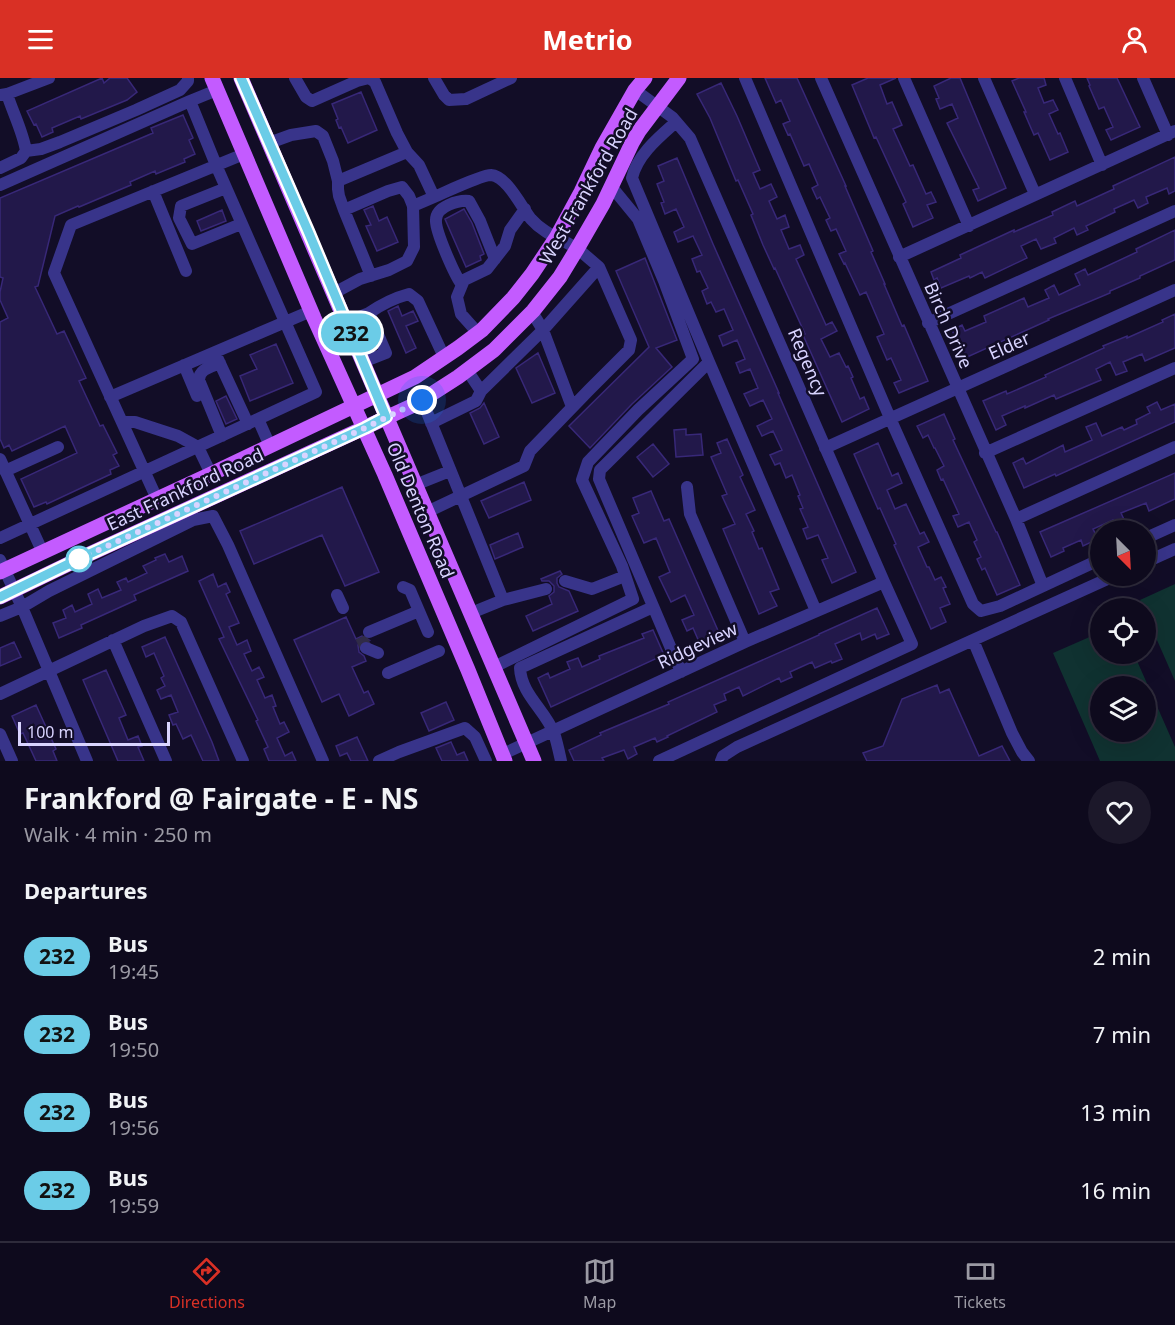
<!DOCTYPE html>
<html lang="en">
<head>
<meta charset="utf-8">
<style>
  body { margin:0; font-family:"Noto Sans",sans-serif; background:#1c182a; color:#f1f3f6; height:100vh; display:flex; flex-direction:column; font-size:22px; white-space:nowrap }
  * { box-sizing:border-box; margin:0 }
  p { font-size:20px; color:#9b9aa4 }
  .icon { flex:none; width:33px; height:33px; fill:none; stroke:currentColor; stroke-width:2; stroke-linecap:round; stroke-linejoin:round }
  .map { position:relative; height:683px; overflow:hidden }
  .details { display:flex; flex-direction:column; background:#0e0a1d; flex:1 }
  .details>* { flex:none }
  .badge { padding:0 12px; border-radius:20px; font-size:21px; line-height:39px }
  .needle { width:39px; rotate:156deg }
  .fabs { position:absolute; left:1090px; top:442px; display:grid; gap:12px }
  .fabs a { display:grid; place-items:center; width:66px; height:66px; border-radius:50%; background:#0e0a1d; box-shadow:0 6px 24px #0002,0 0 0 2px #2e2b3b; font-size:30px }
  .scale { position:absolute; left:18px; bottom:15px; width:152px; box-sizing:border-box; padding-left:6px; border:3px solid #d9d4ff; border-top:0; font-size:16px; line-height:21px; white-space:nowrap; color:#d9d4ff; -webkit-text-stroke:4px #120d27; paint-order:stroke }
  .you { position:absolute; width:30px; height:30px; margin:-15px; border:4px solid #fff; border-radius:50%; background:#1a73e8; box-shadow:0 0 0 9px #1a73e833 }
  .map>.badge { position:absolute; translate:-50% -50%; box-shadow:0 0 0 3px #fff }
  h2 { padding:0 24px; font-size:22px; line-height:54px }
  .round { display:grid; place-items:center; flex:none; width:63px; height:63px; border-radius:32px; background:#1c182a }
  .headline { display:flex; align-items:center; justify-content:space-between; height:102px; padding:0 24px }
  h1 { font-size:28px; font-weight:700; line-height:45px }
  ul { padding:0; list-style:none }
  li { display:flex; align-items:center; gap:18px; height:78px; padding:0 24px }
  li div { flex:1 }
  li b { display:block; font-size:22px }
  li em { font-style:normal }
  li .badge { min-width:66px; font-weight:700; text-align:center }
  header { display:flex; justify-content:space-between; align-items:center; height:78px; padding:0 24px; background:#d93025; color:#fff; font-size:27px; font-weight:700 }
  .tab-bar { display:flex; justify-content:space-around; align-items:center; height:84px; border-top:2px solid #2e2b3b; background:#0e0a1d; font-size:16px; color:#9b9aa4 }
  .tab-bar a { display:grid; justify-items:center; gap:3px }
  .tab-bar .on { color:#d93025 }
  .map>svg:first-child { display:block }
  .green { fill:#103231; fill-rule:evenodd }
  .building { fill:#22184a; stroke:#382878; stroke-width:1.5 }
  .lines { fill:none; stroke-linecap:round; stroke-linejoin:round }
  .minor-tunnel { stroke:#302b47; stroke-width:12; stroke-dasharray:12 6; stroke-linecap:butt }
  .minor { stroke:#38348a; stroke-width:12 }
  .major { stroke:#c35bff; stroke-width:15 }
  .line-casing { stroke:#fff; stroke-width:14 }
  .line { stroke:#6bcce7; stroke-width:9 }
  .walk { stroke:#d9d4ff; stroke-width:6; stroke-dasharray:0 10.8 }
  .stop-dot { fill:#fff; stroke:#6bcce7; stroke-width:3 }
  .labels { text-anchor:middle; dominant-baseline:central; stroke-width:5; stroke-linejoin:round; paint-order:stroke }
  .street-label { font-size:18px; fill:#d9d4ff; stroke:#120d27 }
</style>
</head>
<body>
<header><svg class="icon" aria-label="menu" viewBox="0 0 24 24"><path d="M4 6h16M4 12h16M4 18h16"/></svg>Metrio<svg class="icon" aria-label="person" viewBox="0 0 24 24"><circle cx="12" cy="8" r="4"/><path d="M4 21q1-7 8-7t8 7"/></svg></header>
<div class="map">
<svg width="1175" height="683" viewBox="0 0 1175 683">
  <rect width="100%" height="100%" fill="#120d27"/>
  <path class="green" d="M1175,506v97l-29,-66v-6h-3l-3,-9z
    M1101,554v22h33l41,93v14h-75l-47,-108zM1101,609h45v45h-45z"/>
  <path class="building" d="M102,0l2,5 6,-5h17l10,14 -10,8 -46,19 -1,-3 -28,12 1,4 -11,5 -6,-13 -2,1 -7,-14z
    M765,0h32l49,108h-1l28,65 -2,1 14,32h-1l18,42 2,-1 24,56 -29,12 -5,-10 7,-3 -10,-22 -4,2 -10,-23 7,-3 -18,-42 -6,3 -15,-32 -1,1 -5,-10 7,-3 -10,-22 -5,2 -5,-11 4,-2 -10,-21 -3,2 -5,-11 6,-3 -9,-21 -5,2 -14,-32 -2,1 -5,-11 7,-3 -9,-21 -5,3z
    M868,0h28l-16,7 7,19 5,-2 10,23 -9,4 17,37 3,-1 13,29 5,-2 5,10 -9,3 6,13 -20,9 -10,-23 3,-2 -30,-65 -2,1 -22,-53z
    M951,0h9l46,110 -28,13 -5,-11 6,-2 -32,-65 11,-5 -6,-14 -12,5 -4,-10 3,-1 -5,-12z
    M1019,0h25l2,7 -8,3 6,15 9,-3 5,10 -9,4 9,20 2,-1 8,19 -18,8 -12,-27 -4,2 -10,-23h2l-14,-31z
    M1087,0h30l23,49 -29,13 -5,-10 7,-3 -9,-20 -5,2 -10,-23 1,-1z
    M721,5l16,33 23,54 -7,3 7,16 11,-5 6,13 -8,4 8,18 8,-4 4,12 -8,3 8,19 11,-4 4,10 -8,4 30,66 6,-3 5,9 -16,8 9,18 9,-4 7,14 2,-1 5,11 -2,1 9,21 4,-2 5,12 -27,13 -39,-87 2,-1 -30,-66 -1,1 -11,-24 -12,-30 2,-1 -15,-34 -2,1 -26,-63 -13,-24z
    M361,14l16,38 -29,13 -7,-16 -2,1 -3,-8 2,-1 -6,-15z
    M183,37l10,23 -4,2 6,14 -11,5 1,3 -29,12 -1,-3 -25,11 1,3 -52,22 -1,-1 -23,10 -17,70 -3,1 22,47 7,-3 22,47 -7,3 21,45 3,-1 14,28 -4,2 6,11 -9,4 1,4 -64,30 -1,-2 -12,5 -13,-28 56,-26 -12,-27 -53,25 -3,-6 -5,3 -4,-9v-117l8,-4 -8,-18v-8l3,-14 -3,-1v-79l153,-65 -2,-5z
    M1175,79v34l-6,3 -2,-6 -21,9 2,6 -10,5 -4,-8 -20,9 1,3 -29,14 2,4 -11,5 -3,-7 -20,10 2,5 -15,6 -5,-10 -15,7 6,12 -42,20 -3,-6 -12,6 -1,-2 -28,12 -4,-10 -3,2 -3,-8 30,-14 -1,-3 54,-25v2l39,-17 -1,-3 23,-11 2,5 37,-17 -1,-3z
    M677,80l36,86 66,149h-1l78,179 -24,11 -10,-23 6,-2 -10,-23 -11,4 -4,-10 5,-2 -8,-18 3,-1 -5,-12 2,-1 -8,-20 -6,3 -6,-15 -5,2 -5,-10 12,-5 -9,-19 -11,5 -5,-10 15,-7 -9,-19 -13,6 -6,-12 14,-6 -8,-19 -10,4 -4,-10 9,-4 -8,-19 -14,6 -4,-10 14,-6 -9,-21 -8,3 -5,-10 -4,2 -5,-13 6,-3 -8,-17 -3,1 -5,-13 10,-4 -9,-19 -15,6 -4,-10 10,-5 -8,-18 -11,5 -4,-11 3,-1 -7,-18 7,-3 -6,-15z
    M373,128l6,15 8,-4 11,25 -21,9 -11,-25 5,-1 -7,-15z
    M464,131l8,14 12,31 -4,2 1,4 -15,7 -21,-48z
    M222,132l4,11 -25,10 -4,-10z
    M1175,152v30l-35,16v2l-30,13v2l-62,26 1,1 -84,38 -13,-28 10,-5 3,6 21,-9 -2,-6 40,-18 4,9 21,-9 -4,-8 9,-5 5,10 21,-10 -5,-11 10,-5 3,6 49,-23 -1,-3z
    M645,180l32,82 -21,8 16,19 -40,37 -42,44 -21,-22 80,-79 -33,-76z
    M398,228l4,10 11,-5 5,10 -12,5 10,22 -10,5 -18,-42z
    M1175,236v34l-30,13 -3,-7 -19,8 4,9 -11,4 -6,-13 -14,7 5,11 -45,19 -2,-4 -29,13v-2l-23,10 4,9 -10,5 -13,-29 23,-10 1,3 39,-17 -1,-2 59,-27 -1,-2 24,-10v2l36,-16 -1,-2z
    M276,266l17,39 -43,18 -10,-25 17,-7 -7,-14z
    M538,275l17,40 -23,10 -16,-35z
    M226,318l11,23 -11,5 -10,-23z
    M1157,324l4,8 14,-6v18l-119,54 -1,-2 -31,14 -11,-25 10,-5 3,6 37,-19 2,7 27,-12 -6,-13 10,-4 6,13 20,-9 2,3 13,-6 -1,-4 14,-7 -3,-6z
    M484,325l15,34 -15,7 -14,-31 10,-5z
    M944,336l11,25 -2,1 43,92h1l23,53 -23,10 -12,-27 -3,2 -5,-11 4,-2 -7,-15 3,-2 -8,-18 -11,5 -5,-11 6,-2 -16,-35 -2,1 -4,-10 7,-4 -9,-18h-1l-6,-13 -5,3 -6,-12z
    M686,351v6l15,-1 2,21 -27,2 -2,-27z
    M727,361l16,36 -3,2 15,33 -9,4 8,17 -2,1 7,17 3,-1 17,41 -9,3 7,14 -18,8 -36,-85 12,-5 -13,-28 5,-2 -16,-37 10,-4 -4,-10z
    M878,365l14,33 6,-3 4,10 -15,7 8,19 11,-5 14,30 4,-2 5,10 -11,5 9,20h2l6,13 6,-3 5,10 -3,1 7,16 -10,4 6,14 -15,7 -37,-84 2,-1 -16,-36 -2,1 -24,-55z
    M653,366l16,20 -16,13 -16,-20z
    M1175,395v26l-26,12 -3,-8 -25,10 6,13 -10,4 -4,-10 -20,9 5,10 -15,7 -2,-6 -18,8 1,3 -13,6 -11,-25z
    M524,404l7,18 -42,18 -8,-17z
    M342,409l37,85 -34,14 -23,-51 -68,29 -14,-33z
    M651,413l13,30 5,-2 51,116 -20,9 -7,-16 -6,3 -5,-11 12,-5 -9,-20 -14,7 -12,-25 11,-5 -14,-34 -12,5 -12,-27 7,-3 -6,-15z
    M518,455l5,14 -28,12 -5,-14z
    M165,476l4,8 13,-6 6,15 -54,24 2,5 -55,25 1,3 -23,10 -6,-15 13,-5 -3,-8 9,-5 3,7 17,-8 -4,-10 10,-5 4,9 19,-8 -4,-8 9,-4 2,4 19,-9 -4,-7 13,-6 -1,-2z
    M560,493l2,3 -5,4v5l2,4 10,4 9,20 -45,20 -7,-15 26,-12 -3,-8 5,-4v-6l-5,-5h-7l-1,-2z
    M213,496l5,13 8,-4 4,9 -4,2 13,29 -10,4 8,18 10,-5 4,11 -7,3 8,17 7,-4 5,10 -7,3 8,18 7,-3 4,11 -3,1 7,17 4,-2 5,10 -12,6 8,18 7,-4 4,9h-27l-5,-12 4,-2 -12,-26 2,-1 -39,-81 5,-2 -25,-56z
    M877,530l12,26 -12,5 -2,-5 -13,6 -2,-7 -25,11 7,15 -10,4 -1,-2 -16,7 -3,-6 -22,10 2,5 -11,5 -2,-4 -36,18 -4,-9 -15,7 2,6 -12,5 3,7 -50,24 1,1 -11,5 -2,-4 -21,9 3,7 -9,5 -4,-9 -22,8 2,3h-30l-5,-11 32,-15 -1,-2 69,-29 -1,-2 151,-67v-1z
    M346,539l10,22 6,-3 7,4 -7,1 -4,4 1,7 5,4 2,5 -14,6 12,26 4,-2 6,13 -25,12 -10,-22 -17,8 -28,-62z
    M653,552l11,25 -113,52 -13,-29 10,-5 2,5 20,-9 -3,-7 11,-4 4,9 18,-8 -1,-3 45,-18 -2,-4z
    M165,559l47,105 7,19h-16l-12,-26 -8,4 -7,-15 -3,1 -4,-10 9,-3 -7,-17 -10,4 -4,-9 8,-4 -4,-8 3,-2 -10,-23 -8,4 -4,-10z
    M14,564l7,15 -21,9v-18z
    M106,592l20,45 -7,3 9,22 10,-4 4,10 -4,1 6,14h-26l-35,-81z
    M937,607l3,8 9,-4 30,67 23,-10 8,15h-143l-4,-8 20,-7 19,-47z
    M446,624l8,18 -25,11 -8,-18z
    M36,627l20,44 -3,2 4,10h-21l-13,-28 -3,1 -8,-18z
    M357,659l11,24h-17l-4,-8 -7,3 -4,-10z
    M451,664l6,13 7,-3 4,9h-26l-6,-13z"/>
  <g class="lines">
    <path class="minor-tunnel" d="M361,559l5,11"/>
    <path class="minor" d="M295,0l11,19 6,4 45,-20 12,-3 6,4 22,51 10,19 12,13 15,32c12,-5 47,-22 57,-22 16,1 31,33 40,44 13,15 31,20 47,30 7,6 14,12 21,18l-56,63 29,77
      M434,0l10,17 5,5 17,-1 45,-21
      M745,0l145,340 83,186 8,7 19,-5 101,-47
      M821,0l195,441 27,67
      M904,0l65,148
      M984,0l51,116
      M1065,0l37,87
      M1143,0l25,57
      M635,12l37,27 18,21 194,444 28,62 -253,117
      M1,17l6,-1 42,-16
      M190,23l27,-11
      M676,44c-17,15 -39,33 -44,56l77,184 107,249
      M269,65l22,-8 25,-4 7,5 10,25 5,20v8l1,7 5,14 44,-19 14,-4 7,9 4,10
      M26,73l15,-2 19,-7 76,-32 44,-20 8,-9v-3
      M0,90l21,-10 5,-7c-3,-19 -13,-38 -19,-57
      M338,103l69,-29
      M0,107l190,-84 26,64 100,227 -58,27
      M226,110l-45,18 -2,12 13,26 49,-20
      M153,113l33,80
      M344,132l27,66
      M899,179l276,-126
      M462,207c-7,-9 -27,-54 -26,-65 0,-14 23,-20 33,-19l11,20 15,38
      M334,215l26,-14 29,-9 18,-9 7,-14 -1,-41 21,-9
      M369,235c13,-9 25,-15 40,-19l9,7 26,56
      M346,244l23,-9 17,40 -23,9
      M928,245l247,-112
      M478,255l-17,-19 -4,-17 7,-17 23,-11 18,-23 5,-16 15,-21
      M217,279l31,67
      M220,285c-9,4 -21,6 -21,17l23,56
      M184,287l13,31
      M481,313l62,-61 -11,-18
      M110,319l201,-86
      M422,322l81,200
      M122,344h13l43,14 20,11 13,27
      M431,345l45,-22 5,-10 -14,-21
      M825,370l350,-158
      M985,375l190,-85
      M0,381l43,94
      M5,393l53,-24
      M415,407l35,-14
      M687,409l3,27 55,128
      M157,421l-103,-226 17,-48 173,-71
      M427,434l97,-46 6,-15 59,-61 40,-40 2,-10 -32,-73
      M1016,441l159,-72
      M0,460l258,-119 12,27
      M1146,460l29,-13
      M0,482l22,47 65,154
      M1146,484l29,-13
      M565,503l27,8 33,-13
      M403,509l7,3 18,42
      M337,517l6,13
      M471,535l32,-13 43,-11
      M0,538l22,-9 27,-16 144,-71 20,-4 15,29 95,216
      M369,554l50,-21
      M113,562l53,121
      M973,562l39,93 10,19 7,9
      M366,570l12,5
      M494,589l139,-68 -11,-33 -40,-86 6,-18 50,-52 55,-51 -29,-78 -26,-62 -27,-33
      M681,594l-82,-193 1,-9 109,-108
      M388,595l51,-22
      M0,616l144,-68 28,-10 9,6 62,139
      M0,656l12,27
      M503,676l242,-112 139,-60
      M379,683l20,-9 66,-24 10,9 11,24
      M561,683c-2,-9 -4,-19 -7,-28 -9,-23 -33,-39 -34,-65l133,-61
      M721,683l2,-5 14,-9 377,-171"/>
    <path class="major" d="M212,0l102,240 71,157 83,195 37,91
      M241,0l293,683
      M0,494l211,-98 204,-97 43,-29 24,-18 31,-32 19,-24 24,-36 25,-46 21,-44 33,-58 10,-12
      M0,519l83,-40 333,-153 42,-27 36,-27 39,-39 27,-34 17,-28 26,-45 29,-61 7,-12 40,-53"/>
  </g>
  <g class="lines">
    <g class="line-casing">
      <path id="line" d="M0,519l83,-40 282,-129 21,-11 -78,-186 -67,-153"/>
    </g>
    <use href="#line" class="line"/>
    <path class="walk" d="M79,481l286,-131 57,-28"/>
  </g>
  <circle class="stop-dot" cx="79" cy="481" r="12"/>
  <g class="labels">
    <g class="street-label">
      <text transform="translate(588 108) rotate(-60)">West Frankford Road</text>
      <text transform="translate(949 247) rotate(66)">Birch Drive</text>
      <text transform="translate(1009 267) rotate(-24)">Elder</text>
      <text transform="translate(808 284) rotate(67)">Regency</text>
      <text transform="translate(185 411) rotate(-25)">East Frankford Road</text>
      <text transform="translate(421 432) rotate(67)">Old Denton Road</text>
      <text transform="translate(697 567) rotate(-25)">Ridgeview</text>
    </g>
  </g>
</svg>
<div class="fabs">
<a><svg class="needle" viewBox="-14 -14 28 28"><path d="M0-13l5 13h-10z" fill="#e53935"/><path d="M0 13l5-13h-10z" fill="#9b9aa4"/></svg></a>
<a><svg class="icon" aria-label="locate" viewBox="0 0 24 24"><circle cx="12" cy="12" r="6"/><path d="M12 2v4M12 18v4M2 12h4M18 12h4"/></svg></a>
<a><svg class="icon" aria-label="layers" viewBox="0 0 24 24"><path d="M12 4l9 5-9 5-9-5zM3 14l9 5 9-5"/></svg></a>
</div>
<div class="scale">100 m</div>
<div class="you" style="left:422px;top:322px"></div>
<b class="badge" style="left:351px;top:255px;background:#6bcce7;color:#111">232</b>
</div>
<section class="details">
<div class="headline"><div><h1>Frankford @ Fairgate - E - NS</h1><p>Walk · 4 min · 250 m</p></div><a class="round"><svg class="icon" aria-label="heart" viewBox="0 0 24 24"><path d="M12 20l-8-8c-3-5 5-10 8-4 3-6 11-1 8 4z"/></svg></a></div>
<h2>Departures</h2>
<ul>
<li><span class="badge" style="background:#6bcce7;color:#111">232</span><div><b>Bus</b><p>19:45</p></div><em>2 min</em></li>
<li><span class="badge" style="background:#6bcce7;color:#111">232</span><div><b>Bus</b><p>19:50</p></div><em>7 min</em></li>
<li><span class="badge" style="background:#6bcce7;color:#111">232</span><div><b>Bus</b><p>19:56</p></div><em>13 min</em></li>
<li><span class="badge" style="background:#6bcce7;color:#111">232</span><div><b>Bus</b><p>19:59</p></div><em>16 min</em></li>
</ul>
</section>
<nav class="tab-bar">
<a class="on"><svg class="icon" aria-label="directions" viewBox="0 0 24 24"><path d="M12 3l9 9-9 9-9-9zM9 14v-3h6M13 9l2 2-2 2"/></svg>Directions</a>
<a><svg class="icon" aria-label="map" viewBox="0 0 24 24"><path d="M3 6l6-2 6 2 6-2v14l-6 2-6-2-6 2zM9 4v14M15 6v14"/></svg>Map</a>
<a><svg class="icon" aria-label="tickets" viewBox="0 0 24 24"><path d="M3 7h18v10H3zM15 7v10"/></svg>Tickets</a>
</nav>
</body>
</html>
